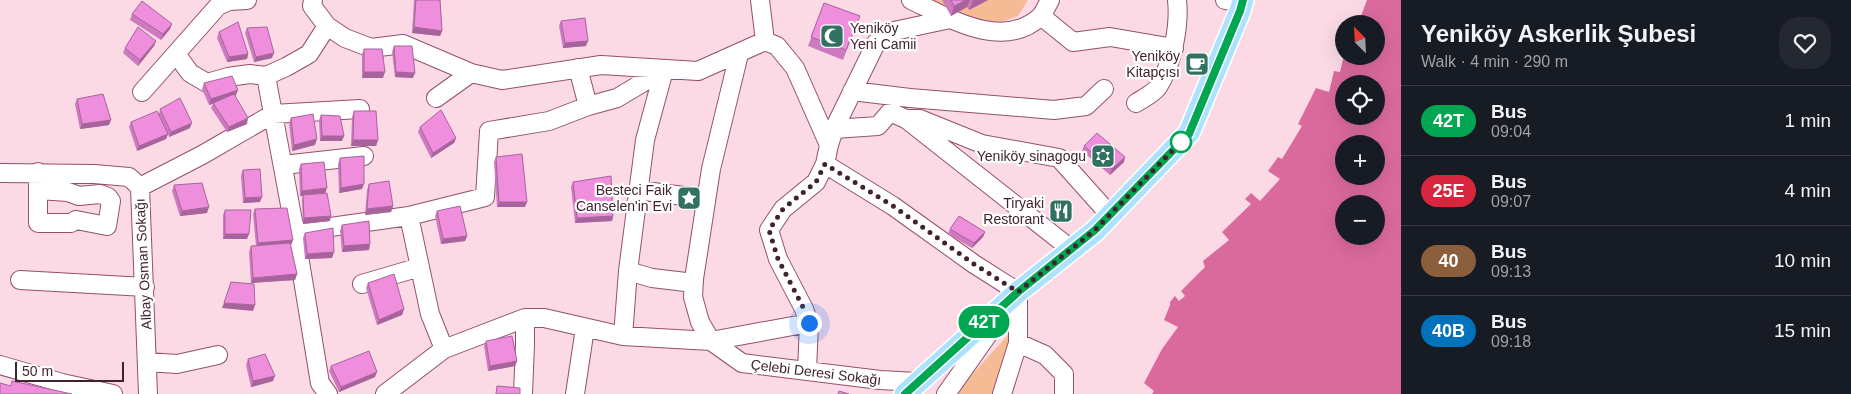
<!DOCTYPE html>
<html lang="en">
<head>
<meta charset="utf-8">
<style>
  body { margin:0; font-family:Helvetica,sans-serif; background:#242831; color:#f1f3f6; height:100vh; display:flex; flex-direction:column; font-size:19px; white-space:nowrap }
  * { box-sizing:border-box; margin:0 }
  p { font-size:16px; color:#9ea1a6 }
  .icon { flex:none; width:28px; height:28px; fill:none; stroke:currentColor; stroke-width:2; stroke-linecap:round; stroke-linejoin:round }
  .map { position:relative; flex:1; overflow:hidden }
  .sheet { display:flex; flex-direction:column; background:#171b24; width:450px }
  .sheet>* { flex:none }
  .badge { padding:0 10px; border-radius:16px; font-size:18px; line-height:32px }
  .needle { width:32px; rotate:336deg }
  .fabs { position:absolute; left:1335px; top:15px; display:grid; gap:10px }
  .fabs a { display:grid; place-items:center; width:50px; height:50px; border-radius:50%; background:#171b24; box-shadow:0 5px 20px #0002; font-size:25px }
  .scale { position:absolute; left:15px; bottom:12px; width:109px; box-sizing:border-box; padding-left:5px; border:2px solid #412330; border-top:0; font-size:14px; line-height:18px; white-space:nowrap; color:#412330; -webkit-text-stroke:4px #fff; paint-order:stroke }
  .you { position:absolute; width:25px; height:25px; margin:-12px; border:4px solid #fff; border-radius:50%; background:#1a73e8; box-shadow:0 0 0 8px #1a73e833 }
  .map>.badge { position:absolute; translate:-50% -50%; box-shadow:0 0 0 2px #fff }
  .round { display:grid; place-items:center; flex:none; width:52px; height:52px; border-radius:20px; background:#242831 }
  .summary { display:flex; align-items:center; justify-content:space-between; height:85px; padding:0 20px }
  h1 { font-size:24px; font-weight:800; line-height:38px }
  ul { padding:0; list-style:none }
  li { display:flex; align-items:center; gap:15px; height:70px; padding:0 20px; border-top:1px solid #363941 }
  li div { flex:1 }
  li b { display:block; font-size:19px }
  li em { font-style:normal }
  li .badge { min-width:55px; font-weight:700; text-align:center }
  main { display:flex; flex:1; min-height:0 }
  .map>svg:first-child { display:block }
  .green { fill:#f5bb95 }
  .water { fill:#db6a9c; fill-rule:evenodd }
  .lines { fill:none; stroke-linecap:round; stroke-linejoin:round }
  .minor-casing { stroke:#944f6d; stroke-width:20 }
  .major-casing { stroke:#fff; stroke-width:24 }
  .minor { stroke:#fff; stroke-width:18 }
  .major { stroke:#ade2fe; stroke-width:21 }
  .wall { fill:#ce7abe }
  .shaded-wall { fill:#a7639b }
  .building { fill:#ef8edd; stroke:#a7639b }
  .line-casing { stroke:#fff; stroke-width:11 }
  .line { stroke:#00a651; stroke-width:8 }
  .walk { stroke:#412330; stroke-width:5; stroke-dasharray:0 9 }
  .stop-dot { fill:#fff; stroke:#00a651; stroke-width:2.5 }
  .labels { text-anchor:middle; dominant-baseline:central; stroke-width:4.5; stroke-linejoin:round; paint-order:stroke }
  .poi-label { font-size:14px; fill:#412330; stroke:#fff; text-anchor:end }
  .street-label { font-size:14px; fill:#412330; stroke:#fff }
</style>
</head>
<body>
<main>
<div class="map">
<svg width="1401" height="394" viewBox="0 0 1401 394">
  <rect width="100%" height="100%" fill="#fbdae6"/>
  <path class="green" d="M929,0h99l-10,16 -23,8 -47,-14z
    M1022,320l-27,74h-41z"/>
  <path class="water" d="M1367,0h34v394h-249l2,-3 -10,-8 18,-34 16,-22 -14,-7 6,-15v-3l5,-6 4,5 6,-5 -4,-5 24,-24 -2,-6 26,-21 -7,-8 29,-28 -6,-5 6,-6 9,8 20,-22 -12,-8 10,-14 4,2 20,-33 -4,-2 18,-36 13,4 5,-21 6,1 3,-13 4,1 1,-4h28v-32h-18zM1344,84h32v32h-32zM1344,144h32v32h-32zM1344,204h32v32h-32z"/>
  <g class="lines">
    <g class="minor-casing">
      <path id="minor" d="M313,0l-1,6 15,20 18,12 26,10 32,-4 68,29 31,7 99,-15 97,6 67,-30 12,5 18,22 34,77 -4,19 -9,18 -33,27 -14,21 9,29 26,50 5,14 -98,18 -88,-5 -79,-18h-19l-81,31 -59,45
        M760,0l5,41
        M911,0c38,18 91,51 129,17 4,-4 7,-12 10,-17
        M1225,0l17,3
        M1041,16l32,26 37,-5 64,11
        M739,54l-28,115 -17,110 -1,18 7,25 11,19 31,22 138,17 37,2
        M177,55l13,18 17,10 21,-6 22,-3 16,2 20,-9 23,-13 18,-28
        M664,70l-19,70 -17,131 24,7 42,5
        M266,76l29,156 114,-16 21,98 14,35
        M852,91l58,7 144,12 32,-4 18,-17
        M142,92l76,-86 11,-5 18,-1
        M436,98l35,-25
        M1136,103c6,-4 17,-9 22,-16 14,-22 22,-61 19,-87
        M588,106l29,-8 47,-28
        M906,119l165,130
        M834,129l42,-86 18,-12 56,-12
        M829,145l5,-16 44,-3 12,-14 16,7h14l62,25 77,14 51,57
        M825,164l68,42 81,58 44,28
        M283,165l81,-9
        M38,172v51h33l5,-3 31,6 4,-25 -3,-4 -8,-3 -21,2 -11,-4 -29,-2
        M0,173l94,1 35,3 11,10 8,207
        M140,187l62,-32 71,-41 87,-5
        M638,190l68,9
        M409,216l76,-19 4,-66 60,-10 39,-15 -10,-38
        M295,232l25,151 8,11
        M20,280l125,7
        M362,284l58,-17
        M623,336l5,-65
        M1018,343l27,12 19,19v20
        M147,362l30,2 41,-9
        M0,365l62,18 51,11
        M807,371l2,-48
        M523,394l2,-49v-27
        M575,394l10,-66
        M946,394l57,-81
        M1002,394l16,-51v-51"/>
    </g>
    <g class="major-casing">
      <path id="major" d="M905,394l113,-102 77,-61 94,-98 51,-122 3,-11"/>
    </g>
    <use href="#minor" class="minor"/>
    <use href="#major" class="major"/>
  </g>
  <path class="wall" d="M414,0h26l2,31 -2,5 -28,-3z
    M942,0h46l-19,10 -2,-3 -16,9z
    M824,3l36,13 -17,44 -35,-14z
    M132,14l38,15 -9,11 -31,-20z
    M561,21l25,25 -23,2 -4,-22z
    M247,28l25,30 -18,4 -9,-29z
    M219,32l29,22 -1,5 -20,3 -10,-24z
    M156,41l-2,5 -16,20 -15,-13 2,-5z
    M394,46l19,32 -18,-1 -3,-25z
    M364,49l19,29h-21v-24z
    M204,83l32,12 -1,1 12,28 -20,8 -16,-24 2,-4 -4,1 -7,-16z
    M77,99l32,26 -29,4 -5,-25z
    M160,109l30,19 -21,9 -1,-3 -2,5 -29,12 -8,-24 2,-5 28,-8z
    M354,111l24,29 -2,6h-25l1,-29z
    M321,115l21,26h-22l-1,-21z
    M291,118l24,27 -23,6 -3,-28z
    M420,127l36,11 -2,5 -23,15 -13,-26z
    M1084,146l40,16 -14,13 -28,-24z
    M496,157l29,50h-28l-3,-45z
    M340,158l22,31 -23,4 -1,-29z
    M301,164l24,29 5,28 -27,3 -1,-24 1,-4h-3l-1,-27z
    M243,170l17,32 -17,1 -2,-28z
    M573,182l40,34 -1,5 -37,2 -4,-36z
    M369,184l24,22 -2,6 -26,3 2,-25z
    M174,185l33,28 -27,3 -8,-25z
    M255,209l38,31 -2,5 6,29 -2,6 -44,3 -2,-31 2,-6h5l-3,-32z
    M225,210l22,29h-24v-24z
    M437,211l30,25 -2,5 -24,3 -6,-28z
    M342,225l28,19 -1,6 -27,2 -2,-21z
    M950,229l35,3 -2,5 -11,11 -24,-14z
    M305,233l29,19 -2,6 -27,1 -2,-21z
    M368,283l36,26 -2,6 -25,10 -11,-37z
    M486,341l31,20 -2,5 -27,5 -4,-25z
    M248,359l25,22 -22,6 -5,-22z
    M331,366l44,11 -36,15 -10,-21z"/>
  <path class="shaded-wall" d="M966,0h4l-3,7 -16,9 3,-10z
    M973,0h15l-19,10z
    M172,24l-2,5 -9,11 2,-6z
    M414,27l28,4 -2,5 -28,-3z
    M156,41l-2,5 -16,20 2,-6z
    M588,41l-2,5 -23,2 2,-5z
    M274,53l-2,5 -18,4 2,-5z
    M248,54l-1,5 -20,3 2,-5z
    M364,72h21l-2,6h-21z
    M396,72l19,1 -2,5 -18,-1z
    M238,90l-2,5 -27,10 2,-6z
    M248,118l-1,6 -20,8 2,-5z
    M111,120l-2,5 -29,4 2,-5z
    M192,123l-2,5 -21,9 2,-5z
    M168,134l-2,5 -29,12 2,-5z
    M322,136h22l-2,5h-22z
    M456,138l-2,5 -23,15 2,-5z
    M317,139l-2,6 -23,6 2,-6z
    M353,140h25l-2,6h-25z
    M1125,157l-1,5 -14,13 2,-6z
    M364,184l-2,5 -23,4 2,-5z
    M327,188l-2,6 -25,2 2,-5z
    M262,197l-2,5 -17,1 2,-5z
    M499,202h28l-2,5h-28z
    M393,206l-2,6 -26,3 2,-6z
    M209,207l-2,6 -27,3 2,-5z
    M331,216l-1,5 -27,3 1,-6z
    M613,216l-1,5 -37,2 2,-5z
    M985,232l-2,5 -11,11 2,-5z
    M225,234h24l-2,5h-24z
    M467,236l-2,5 -24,3 2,-5z
    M293,240l-2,5 -34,3 1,-5z
    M370,244l-1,6 -27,2 2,-6z
    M334,252l-2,6 -27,1 2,-5z
    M297,274l-2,6 -44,3 2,-5z
    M224,303l31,2 -2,6 -31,-3z
    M404,309l-2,6 -25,10 2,-5z
    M517,361l-2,5 -27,5 2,-5z
    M377,372l-2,5 -36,15 2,-5z
    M275,376l-2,5 -22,6 2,-6z"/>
  <path class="building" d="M416,0h24l2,31 -28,-4z
    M951,0h15l-12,6z
    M142,1l30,23 -9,10 -31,-20z
    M824,3l36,13 -14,34 -35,-13z
    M585,18l3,23 -23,2 -4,-22z
    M238,22l10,32 -19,3 -10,-25z
    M138,27l18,14 -16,19 -15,-12z
    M267,27l7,26 -18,4 -9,-29z
    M394,46h18l3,27 -19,-1z
    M364,49h18l3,23h-21z
    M232,76l6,14 -27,9 -7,-16z
    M103,94l8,26 -29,4 -5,-25z
    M234,94l14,24 -19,9 -16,-24z
    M180,98l12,25 -21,9 -11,-23z
    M441,110l15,28 -23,15 -13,-26z
    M157,111l11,23 -29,12 -8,-24z
    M354,111h22l2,29h-25z
    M313,114l4,25 -23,6 -3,-27z
    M321,115l19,1 4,20h-22z
    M1097,133l28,24 -13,12 -28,-23z
    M522,154l5,48h-28l-3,-45z
    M364,156v28l-23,4 -1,-30z
    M324,162l3,26 -25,3 -1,-27z
    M260,169l2,28 -17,1 -2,-28z
    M611,176l2,40 -36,2 -4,-36z
    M389,181l4,25 -26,3 2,-25z
    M202,183l7,24 -27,4 -8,-26z
    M327,193l4,23 -27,2 -1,-23z
    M460,206l7,30 -24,3 -6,-28z
    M287,208l6,32 -35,3 -3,-34z
    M225,210h26l-2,24h-24z
    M959,216l26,16 -11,11 -24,-14z
    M369,221l1,23 -26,2 -2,-21z
    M333,228l1,24 -27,2 -2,-21z
    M290,243l7,31 -44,4 -2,-32z
    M394,274l10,35 -25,11 -11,-37z
    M231,282l23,2 1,21 -31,-2z
    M512,336l5,25 -27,5 -4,-25z
    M369,351l8,21 -36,15 -10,-21z
    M265,354l10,22 -22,5 -5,-22z
    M12,381l60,13h-72v-11l11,3z
    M497,386l23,2v6h-24z
    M839,391l10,3h-11z"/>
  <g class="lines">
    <g class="line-casing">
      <path id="line" d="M905,394l113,-102 77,-62 94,-96 51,-123 3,-11"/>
    </g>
    <use href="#line" class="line"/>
    <path class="walk" d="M809,323l-5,-14 -26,-50 -9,-29 14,-21 33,-27 9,-18 68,42 81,58 44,28 77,-62 86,-88"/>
  </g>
  <defs>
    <g id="mosque-square" transform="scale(1.25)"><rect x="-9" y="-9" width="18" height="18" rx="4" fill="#307161" stroke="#fff"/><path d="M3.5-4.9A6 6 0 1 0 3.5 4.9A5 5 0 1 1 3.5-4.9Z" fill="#fff"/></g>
    <g id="cafe-square" transform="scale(1.25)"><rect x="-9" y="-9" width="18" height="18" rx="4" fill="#307161" stroke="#fff"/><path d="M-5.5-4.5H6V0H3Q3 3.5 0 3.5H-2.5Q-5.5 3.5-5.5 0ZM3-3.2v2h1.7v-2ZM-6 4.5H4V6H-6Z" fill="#fff"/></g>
    <g id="synagogue-square" transform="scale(1.25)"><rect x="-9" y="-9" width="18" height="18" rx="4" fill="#307161" stroke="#fff"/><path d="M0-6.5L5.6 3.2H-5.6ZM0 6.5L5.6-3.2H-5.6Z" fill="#fff"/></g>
    <g id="sight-square" transform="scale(1.25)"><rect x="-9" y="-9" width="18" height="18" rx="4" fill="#307161" stroke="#fff"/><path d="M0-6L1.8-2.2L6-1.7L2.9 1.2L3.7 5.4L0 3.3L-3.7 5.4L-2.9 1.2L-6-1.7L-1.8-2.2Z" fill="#fff"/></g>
    <g id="restaurant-square" transform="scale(1.25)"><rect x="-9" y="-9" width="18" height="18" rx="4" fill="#307161" stroke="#fff"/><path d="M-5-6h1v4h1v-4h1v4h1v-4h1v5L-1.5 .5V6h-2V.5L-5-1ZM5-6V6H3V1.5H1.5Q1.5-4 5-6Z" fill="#fff"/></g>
  </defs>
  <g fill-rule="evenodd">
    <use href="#mosque-square" x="832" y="36"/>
    <use href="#cafe-square" x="1197" y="64"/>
    <use href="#synagogue-square" x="1103" y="156"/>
    <use href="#sight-square" x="689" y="198"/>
    <use href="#restaurant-square" x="1061" y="211"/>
  </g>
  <circle class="stop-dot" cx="1181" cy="142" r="10"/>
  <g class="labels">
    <g class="poi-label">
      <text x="850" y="28" text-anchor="start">Yeniköy<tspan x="850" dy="16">Yeni Camii</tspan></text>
      <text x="1180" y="56">Yeniköy<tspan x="1180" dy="16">Kitapçısı</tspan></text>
      <text x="1086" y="156">Yeniköy sinagogu</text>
      <text x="672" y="190">Besteci Faik<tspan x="672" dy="16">Canselen'in Evi</tspan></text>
      <text x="1044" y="203">Tiryaki<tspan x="1044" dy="16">Restorant</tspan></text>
    </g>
    <g class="street-label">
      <text transform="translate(143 264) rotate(-93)">Albay Osman Sokağı</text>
      <text transform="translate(816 372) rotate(7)">Çelebi Deresi Sokağı</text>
    </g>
  </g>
</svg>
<div class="fabs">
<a><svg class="needle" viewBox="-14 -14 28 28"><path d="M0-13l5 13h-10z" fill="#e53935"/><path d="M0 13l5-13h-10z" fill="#9ea1a6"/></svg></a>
<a><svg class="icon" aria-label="locate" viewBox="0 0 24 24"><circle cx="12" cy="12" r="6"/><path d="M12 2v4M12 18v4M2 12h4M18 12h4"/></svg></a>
<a>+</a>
<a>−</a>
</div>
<div class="scale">50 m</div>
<div class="you" style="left:809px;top:323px"></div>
<b class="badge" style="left:984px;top:322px;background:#00a651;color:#fff">42T</b>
</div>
<section class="sheet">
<div class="summary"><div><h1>Yeniköy Askerlik Şubesi</h1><p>Walk · 4 min · 290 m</p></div><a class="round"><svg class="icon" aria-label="heart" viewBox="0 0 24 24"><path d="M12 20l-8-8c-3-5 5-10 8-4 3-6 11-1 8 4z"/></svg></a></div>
<ul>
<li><span class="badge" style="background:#00a651;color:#fff">42T</span><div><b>Bus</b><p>09:04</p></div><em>1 min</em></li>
<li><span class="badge" style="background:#d7263d;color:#fff">25E</span><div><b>Bus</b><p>09:07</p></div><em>4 min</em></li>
<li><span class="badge" style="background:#8b5e3c;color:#fff">40</span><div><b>Bus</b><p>09:13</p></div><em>10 min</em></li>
<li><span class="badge" style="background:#0072bc;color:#fff">40B</span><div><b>Bus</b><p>09:18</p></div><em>15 min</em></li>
</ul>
</section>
</main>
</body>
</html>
